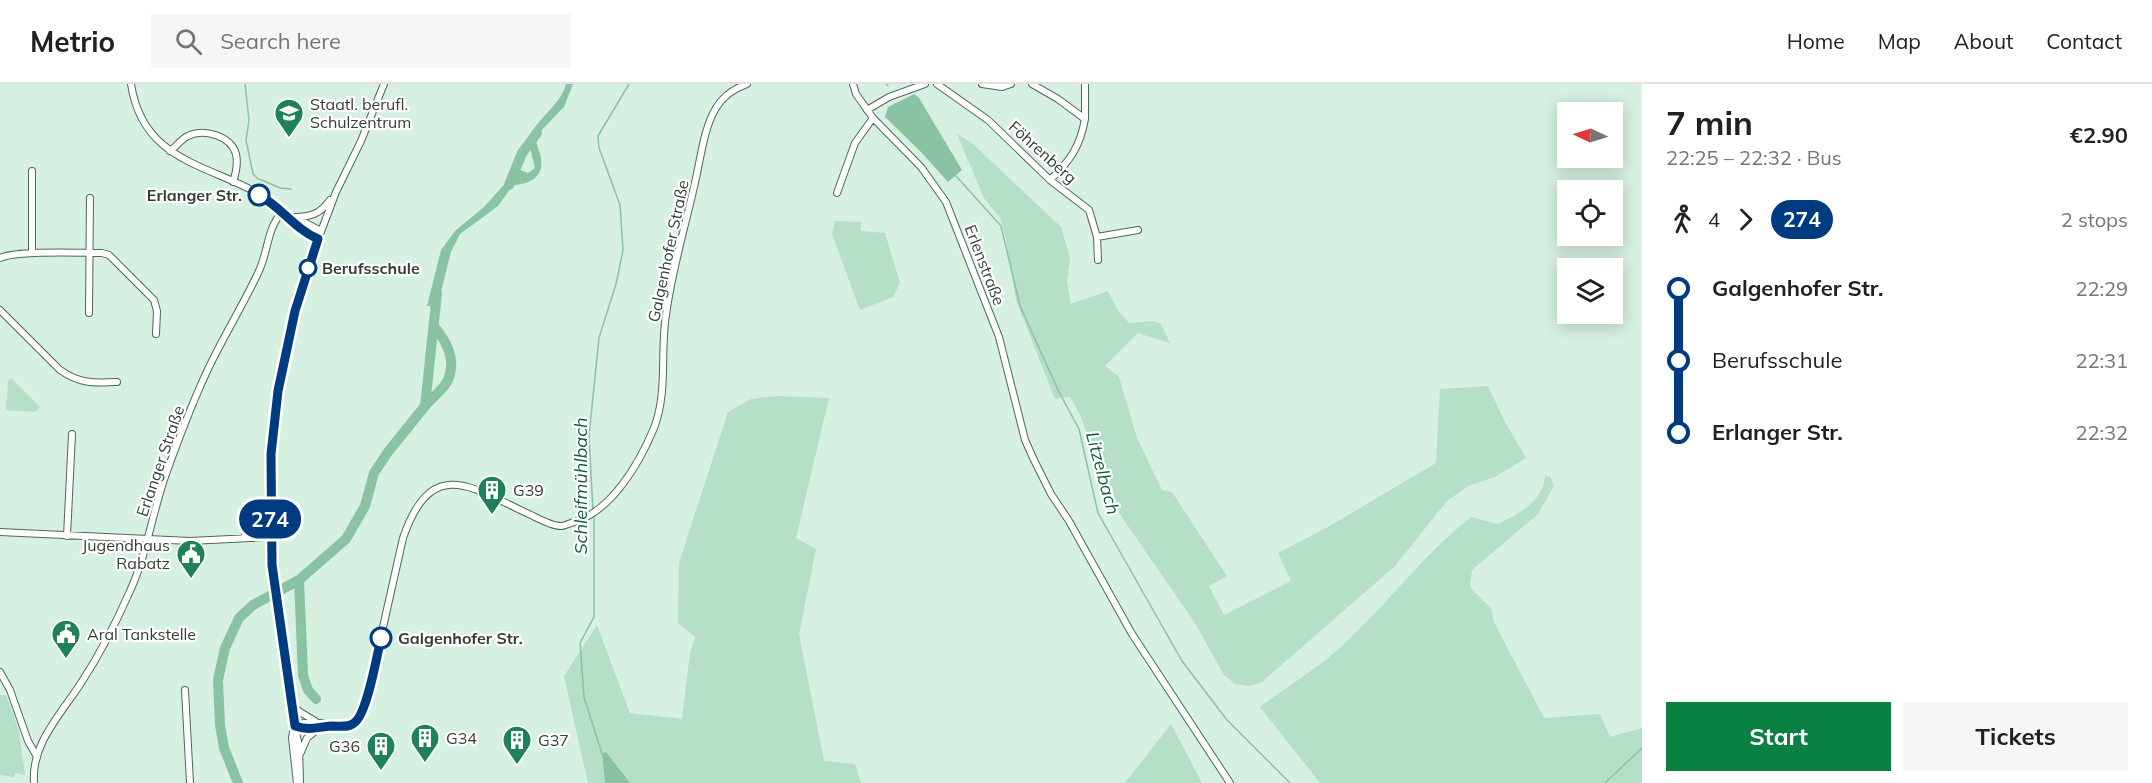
<!DOCTYPE html>
<html lang="en">
<head>
<meta charset="utf-8">
<style>
  body { margin:0; font-family:Mulish,sans-serif; background:#f6f6f6; color:#202124; height:100vh; display:flex; flex-direction:column; font-size:22px; white-space:nowrap }
  * { box-sizing:border-box; margin:0 }
  p { font-size:20px; color:#757577 }
  .icon { flex:none; width:33px; height:33px; fill:none; stroke:currentColor; stroke-width:2; stroke-linecap:round; stroke-linejoin:round }
  .map { position:relative; flex:1; overflow:hidden }
  .sheet { display:flex; flex-direction:column; background:#fff; width:510px }
  .sheet>* { flex:none }
  .badge { padding:0 12px; border-radius:20px; font-size:21px; line-height:39px }
  .needle { width:39px; rotate:274deg }
  .buttons { position:absolute; left:1557px; top:18px; display:grid; gap:12px }
  .buttons a { display:grid; place-items:center; width:66px; height:66px; border-radius:0px; background:#fff; box-shadow:0 3px 15px #0003; font-size:30px }
  .map>.badge { position:absolute; translate:-50% -50%; box-shadow:0 0 0 3px #fff }
  .legs { display:flex; align-items:center; gap:9px; height:66px; padding:0 24px; font-size:20px }
  .legs p { margin-inline-start:auto }
  .summary { display:flex; align-items:center; justify-content:space-between; height:102px; padding:0 24px }
  h1 { font-size:33px; font-weight:700; line-height:45px }
  .button { display:flex; gap:12px; margin-top:auto; padding:12px 24px }
  .button a { flex:1; height:69px; border-radius:0px; background:#0b8043; color:#fff; font-size:24px; font-weight:700; line-height:69px; text-align:center }
  .button a+a { background:#f6f6f6; color:#202124 }
  ul { padding:0 24px; list-style:none }
  li { display:flex; align-items:center; gap:21px; height:72px; font-size:22px }
  li i { display:grid; place-items:center; width:9px; height:100%; margin:0 8px; background:currentColor }
  li i::after { content:''; width:15px; height:15px; margin:-8px; border:4px solid; border-radius:50%; background:#fff }
  li p { margin-inline-start:auto }
  li:first-child i { background:linear-gradient(#0000 50%,currentColor 0) }
  li:last-child i { background:linear-gradient(currentColor 50%,#0000 0) }
  header { display:flex; align-items:center; gap:36px; box-sizing:border-box; height:84px; padding:0 30px; background:#fff; border-bottom:2px solid #e0e0e0 }
  header strong { font-size:28px }
  nav { display:flex; gap:33px; margin-inline-start:auto; font-size:21px }
  .search { width:420px; height:54px; background:#f6f6f6; display:flex; align-items:center; gap:15px; box-sizing:border-box; padding:0 21px; border-radius:0px; color:#757577; font-size:22px }
  main { display:flex; flex:1; min-height:0 }
  .map>svg:first-child { display:block }
  .green { fill:#b5dfc8 }
  .water { fill:#8ac2a4 }
  .lines { fill:none; stroke-linecap:round; stroke-linejoin:round }
  .stream { stroke:#8ac2a4; stroke-width:1.5 }
  .river { stroke:#8ac2a4; stroke-width:10 }
  .minor-casing { stroke:#4f675a; stroke-width:8 }
  .minor { stroke:#fff; stroke-width:6 }
  .line-1-casing { stroke:#fff; stroke-width:14 }
  .line-1 { stroke:#003b80; stroke-width:9 }
  .stop-1-dot { fill:#fff; stroke:#003b80; stroke-width:3 }
  .labels { text-anchor:middle; dominant-baseline:central; stroke-width:4.5; stroke-linejoin:round; paint-order:stroke }
  .poi-label { font-size:16px; fill:#333e38; stroke:#fff; text-anchor:start }
  .street-label { font-size:16px; fill:#333e38; stroke:#fff }
  .stop-label { font-size:16px; font-weight:bold; fill:#333e38; stroke:#fff; text-anchor:start }
  .water-label { font-size:18px; font-style:italic; fill:#175a3e; stroke:#fff }
</style>
</head>
<body>
<header>
<strong>Metrio</strong>
<div class="search"><svg class="icon" aria-label="search" viewBox="0 0 24 24"><circle cx="10" cy="10" r="6"/><path d="M15 15l6 6"/></svg>Search here</div>
<nav><a>Home</a><a>Map</a><a>About</a><a>Contact</a></nav>
</header>
<main>
<div class="map">
<svg width="1642" height="699" viewBox="0 0 1642 699">
  <rect width="100%" height="100%" fill="#d6f0e1"/>
  <path class="green" d="M957,50l15,9 89,84 9,31 -3,24 4,22 37,-13 9,18 12,14 26,-2 6,3 9,19 -32,-10 -33,33 14,11 18,61 25,52 10,2 55,84 -18,10 15,29 67,-34 -13,-28 50,-26 108,-64 4,-74 48,-3 17,36 21,36 -31,19 -27,9 -21,15 -52,65 -133,116 -13,4 -14,-2 -11,-9 -29,-52 -74,-107 -42,-103 -9,-16 -15,2 -39,-99 -10,-60 -5,-21 -17,-21z
    M835,137l26,1v9l24,2 15,50 -7,14 -33,13 -28,-76z
    M11,294l29,29 -5,5 -29,-2 2,-29z
    M777,312l52,2 -33,140 20,11 -17,85 25,127 31,3 6,19h-231l-28,-29 3,29h-17l-24,-107 33,-51 33,88 52,6 8,-66 5,-16 -17,-14 1,-60 49,-151 23,-13z
    M1545,391l6,3 3,8 -16,28 -66,56 -2,17 21,21 3,14 50,96 56,-4 10,23 32,-9v55h-322l-60,-76c26,-20 57,-38 81,-60 45,-41 82,-92 130,-130l27,7c21,-11 46,-22 47,-49z
    M0,611h6l13,36 6,44 -10,-2 -1,4 -14,-2z
    M1171,640l31,59h-77z"/>
  <path class="water" d="M566,0h7l-9,23 -27,28c-2,8 1,12 3,19 6,22 -9,30 -27,31l-15,21 -38,28 -9,18 -14,55 -10,-1 14,-56 14,-19 29,-24 34,-38 10,4 7,-5 -7,-29c9,-21 33,-34 38,-55z
    M914,10l5,4 43,72 -14,12 -27,-30 -36,-35 3,-10z
    M606,668l24,31h-25l-3,-29z"/>
  <g class="lines">
    <path class="stream" d="M245,0l4,36 -3,20 7,34 4,4 23,10 11,1
      M886,0l2,2
      M956,92l45,50 19,80 39,86 20,37 19,84 84,148 45,59 63,63
      M593,427l-4,-75 10,-98 17,-54 7,-34 -3,-45 -21,-57 -1,-12 31,-52
      M594,431v102l-14,26 4,54 18,57
      M1605,699l37,-35"/>
    <path class="river" d="M509,101l13,-32 15,-20
      M425,322c7,-8 19,-17 23,-26 9,-21 -2,-39 -14,-54
      M299,496l4,95 5,15 8,9
      M238,699l-14,-35 -4,-23 -2,-45 7,-32 14,-30 14,-13 46,-25 47,-41 19,-33 9,-33 14,-21 37,-46 12,-113"/>
    <g class="minor-casing">
      <path id="minor" d="M131,0c12,80 81,80 137,115 19,13 29,31 50,40
        M853,0l3,10 17,24 48,49 25,35 53,135 26,103 9,20 17,34 18,27 63,113 98,149
        M937,0l51,36 62,60 39,30 8,27 1,23
        M982,0l20,3 9,-3
        M1032,0l26,15 27,20c-5,28 -15,42 -35,61
        M867,26l22,-13 36,-13
        M1085,35v-35
        M170,67c6,-4 11,-12 18,-15 16,-8 43,0 48,18 2,9 0,19 -3,28
        M837,109l18,-50 18,-25
        M294,133c17,0 26,-3 36,-17
        M298,135l23,12
        M1097,153l41,-7
        M32,169v-82
        M0,174c17,-8 81,-5 102,-5l7,2 45,45 3,11 -1,23
        M0,226l60,60c20,14 34,13 57,12
        M89,229l1,-115
        M0,448l190,9 81,-4
        M67,452l5,-102
        M244,453c18,-12 19,-17 23,-37
        M0,588l10,18 18,51 8,14
        M185,606l5,93
        M292,621l8,7 15,9
        M295,642c34,-16 57,28 73,-32l35,-156c29,-84 69,-50 128,-23 8,4 21,11 30,11 4,0 9,-3 13,-4 38,-11 66,-60 80,-94 14,-36 6,-76 12,-113 6,-46 20,-91 30,-137 5,-22 8,-50 20,-70 7,-12 17,-19 31,-24
        M295,642l22,4 12,-4
        M294,643l-2,11 5,45
        M301,668l6,-14 10,-8
        M34,699c-3,-39 27,-69 47,-100 19,-29 35,-60 49,-92 17,-37 22,-78 36,-117 14,-39 29,-80 48,-117 14,-28 31,-56 44,-84 11,-22 8,-44 25,-62
        M300,699l-1,-36 -4,-21 -23,-161 -2,-78 1,-32 7,-64 17,-80 13,-45 28,-74 25,-51 23,-57"/>
    </g>
    <use href="#minor" class="minor"/>
  </g>
  <g class="lines">
    <g class="line-1-casing">
      <path id="line-1" d="M259,111c22,12 36,34 59,44l-23,72 -17,80 -7,63 1,111 23,161c17,5 21,1 37,0 7,0 16,2 22,-3 13,-8 23,-68 27,-85"/>
    </g>
    <use href="#line-1" class="line-1"/>
  </g>
  <defs>
    <g id="school-pin" transform="scale(1.5)"><path d="M0 17L-7.5 6A9.5 9.5 0 1 1 7.5 6Z" fill="#1f815a" stroke="#fff"/><path d="M0-5L7-2L0 1L-7-2ZM-4 1L0 2.5L4 1V4Q0 6-4 4Z" fill="#fff"/></g>
    <g id="building-pin" transform="scale(1.5)"><path d="M0 17L-7.5 6A9.5 9.5 0 1 1 7.5 6Z" fill="#1f815a" stroke="#fff"/><path d="M-4-6H4V6H1V3H-1V6H-4ZM-2.5-4.3h1.7v1.8h-1.7ZM.8-4.3h1.7v1.8H.8ZM-2.5-1h1.7V.8h-1.7ZM.8-1h1.7V.8H.8Z" fill="#fff"/></g>
    <g id="civic-pin" transform="scale(1.5)"><path d="M0 17L-7.5 6A9.5 9.5 0 1 1 7.5 6Z" fill="#1f815a" stroke="#fff"/><path d="M-.6-6.5H3V-4.5H.6V-3L4-1V1h2V6H-6V1h2V-1L-.6-3ZM-1.2 2.5V6h2.4V2.5Z" fill="#fff"/></g>
  </defs>
  <g fill-rule="evenodd">
    <use href="#school-pin" x="289" y="29"/>
    <use href="#building-pin" x="492" y="406"/>
    <use href="#civic-pin" x="191" y="470"/>
    <use href="#civic-pin" x="66" y="550"/>
    <use href="#building-pin" x="425" y="654"/>
    <use href="#building-pin" x="517" y="656"/>
    <use href="#building-pin" x="381" y="662"/>
  </g>
  <g class="stop-1-dot">
    <circle cx="259" cy="111" r="10"/>
    <circle cx="308" cy="184" r="8"/>
    <circle cx="381" cy="554" r="10"/>
  </g>
  <g class="labels">
    <g class="poi-label">
      <text x="310" y="20">Staatl. berufl.<tspan x="310" dy="18">Schulzentrum</tspan></text>
      <text x="513" y="406">G39</text>
      <text x="170" y="461" text-anchor="end">Jugendhaus<tspan x="170" dy="18">Rabatz</tspan></text>
      <text x="87" y="550">Aral Tankstelle</text>
      <text x="446" y="654">G34</text>
      <text x="538" y="656">G37</text>
      <text x="360" y="662" text-anchor="end">G36</text>
    </g>
    <g class="street-label">
      <text transform="translate(1043 68) rotate(42)">Föhrenberg</text>
      <text transform="translate(668 167) rotate(-78)">Galgenhofer Straße</text>
      <text transform="translate(985 181) rotate(69)">Erlenstraße</text>
      <text transform="translate(160 377) rotate(-71)">Erlanger Straße</text>
    </g>
    <g class="stop-label">
      <text x="242" y="111" text-anchor="end">Erlanger Str.</text>
      <text x="322" y="184">Berufsschule</text>
      <text x="398" y="554">Galgenhofer Str.</text>
    </g>
    <g class="water-label">
      <text transform="translate(1103 389) rotate(75)">Litzelbach</text>
      <text transform="translate(580 402) rotate(-90)">Schleifmühlbach</text>
    </g>
  </g>
</svg>
<div class="buttons">
<a><svg class="needle" viewBox="-14 -14 28 28"><path d="M0-13l5 13h-10z" fill="#e53935"/><path d="M0 13l5-13h-10z" fill="#757577"/></svg></a>
<a><svg class="icon" aria-label="locate" viewBox="0 0 24 24"><circle cx="12" cy="12" r="6"/><path d="M12 2v4M12 18v4M2 12h4M18 12h4"/></svg></a>
<a><svg class="icon" aria-label="layers" viewBox="0 0 24 24"><path d="M12 4l9 5-9 5-9-5zM3 14l9 5 9-5"/></svg></a>
</div>
<b class="badge" style="left:270px;top:435px;background:#003b80;color:#fff">274</b>
</div>
<section class="sheet">
<div class="summary"><div><h1>7 min</h1><p>22:25 – 22:32 · Bus</p></div><b>€2.90</b></div>
<div class="legs"><svg class="icon" aria-label="walk" viewBox="0 0 24 24"><circle cx="13" cy="4" r="2"/><path d="M13 8l-2 6 4 7M11 14l-3 7M7 12l3-4h3l4 4"/></svg>4<svg class="icon" aria-label="forward" viewBox="0 0 24 24"><path d="M9 5l7 7-7 7"/></svg><b class="badge" style="background:#003b80;color:#fff">274</b><p>2 stops</p></div>
<ul>
<li><i style="color:#003b80"></i><b>Galgenhofer Str.</b><p>22:29</p></li>
<li><i style="color:#003b80"></i><span>Berufsschule</span><p>22:31</p></li>
<li><i style="color:#003b80"></i><b>Erlanger Str.</b><p>22:32</p></li>
</ul>
<div class="button"><a>Start</a><a>Tickets</a></div>
</section>
</main>
</body>
</html>
